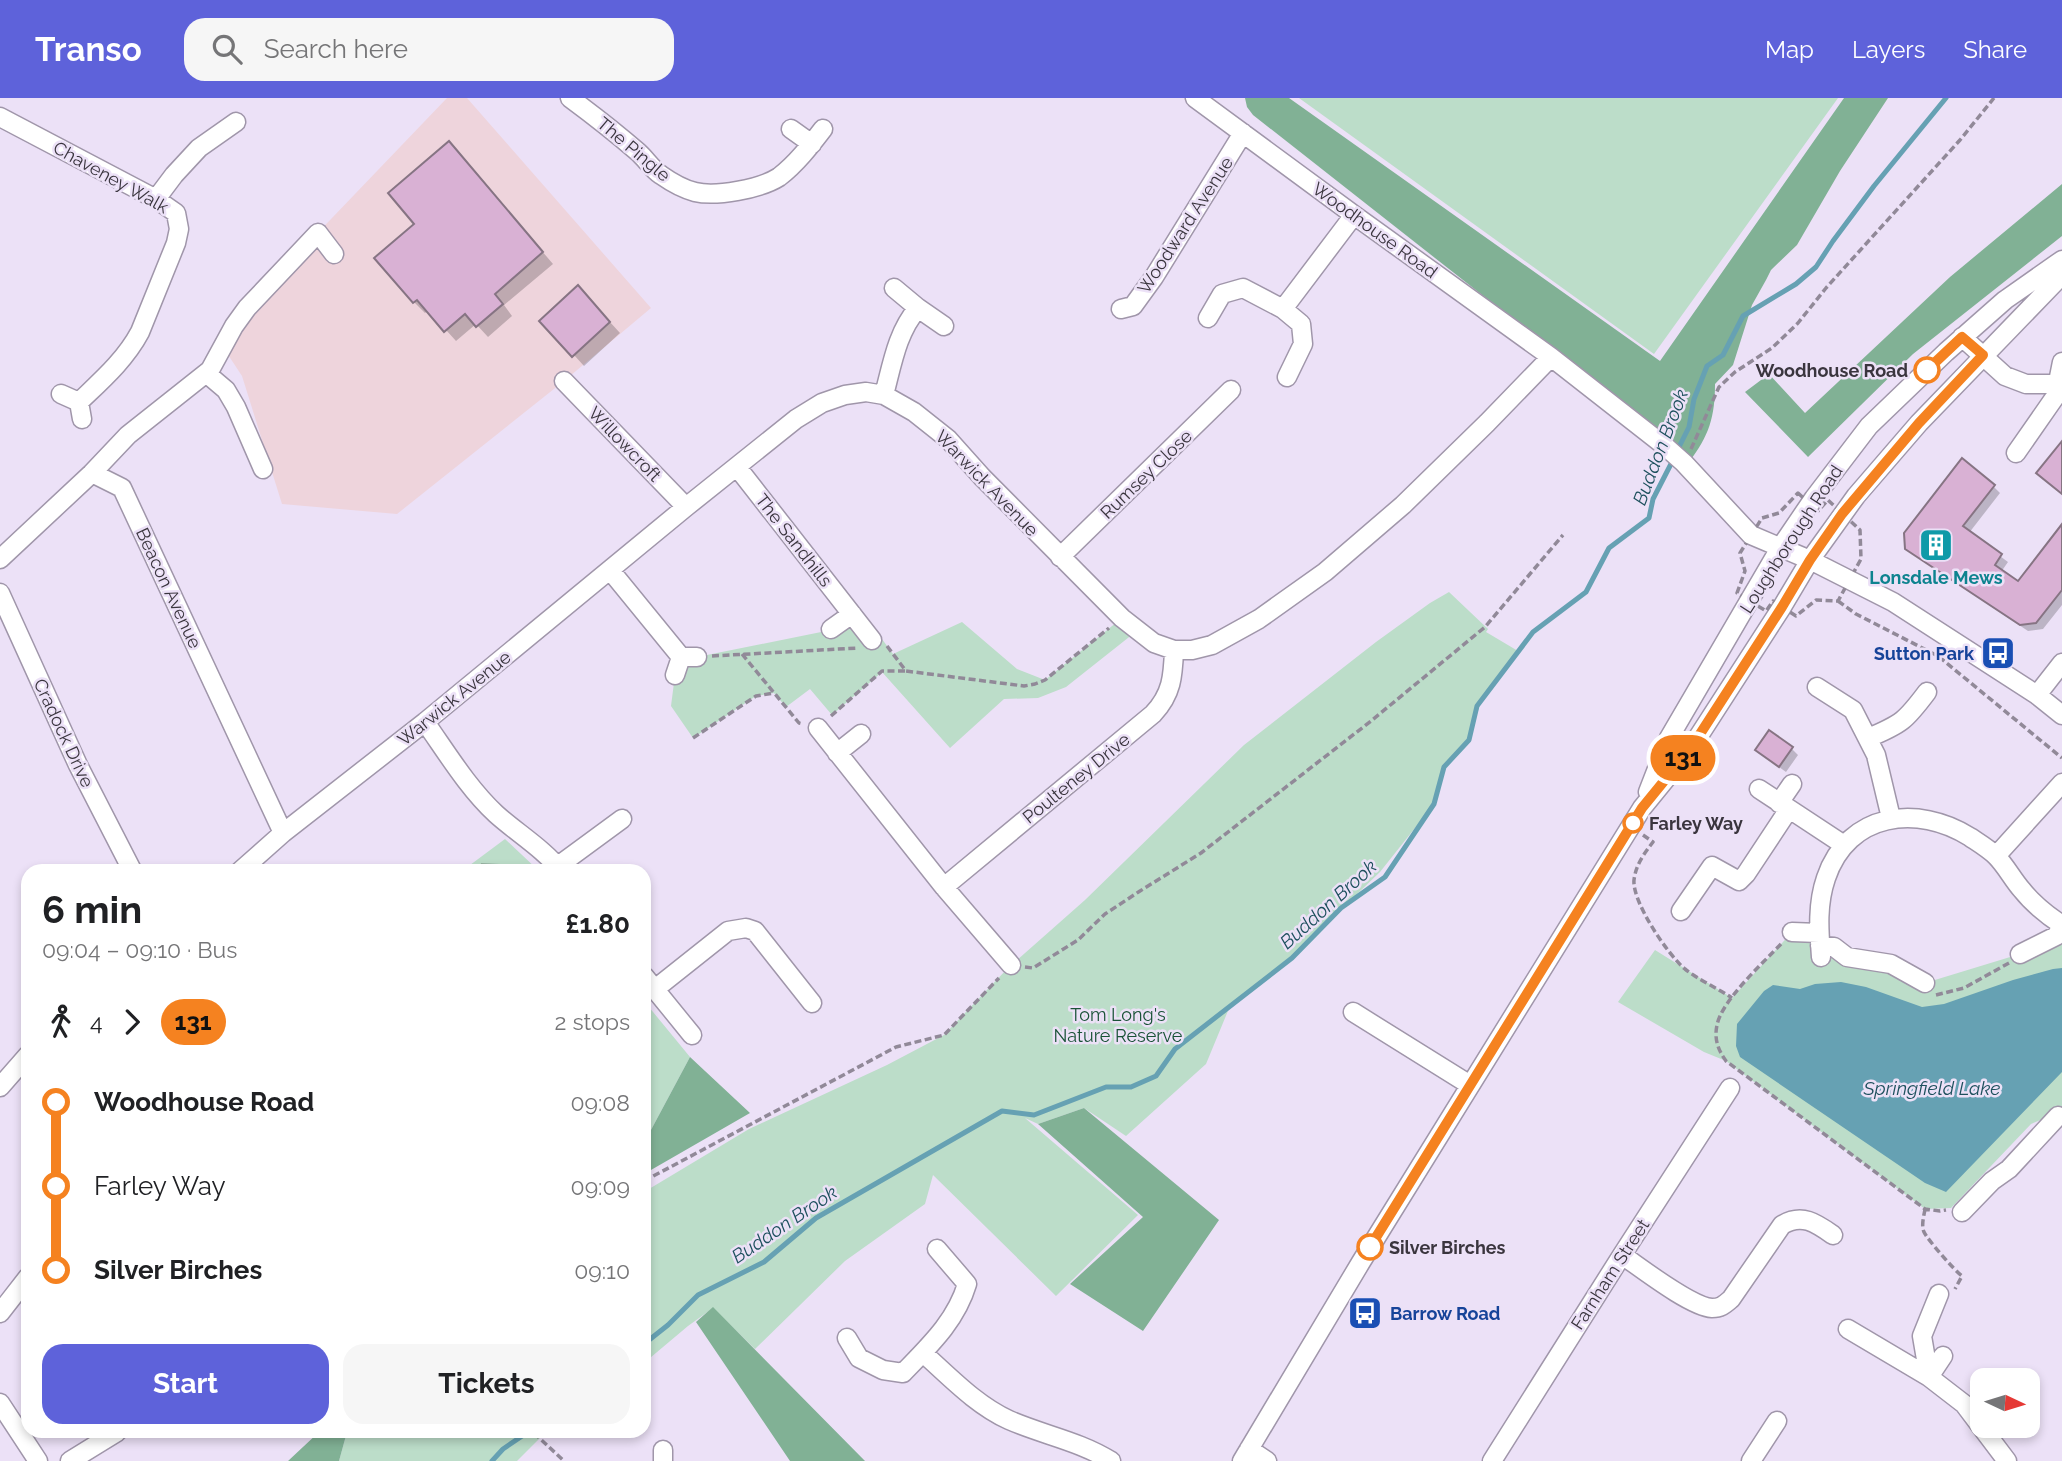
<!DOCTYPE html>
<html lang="en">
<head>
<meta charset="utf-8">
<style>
  body { margin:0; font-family:Raleway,sans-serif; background:#f6f6f6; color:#202124; height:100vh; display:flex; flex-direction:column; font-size:26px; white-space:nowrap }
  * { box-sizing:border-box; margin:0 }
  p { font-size:23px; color:#757577 }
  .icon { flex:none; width:38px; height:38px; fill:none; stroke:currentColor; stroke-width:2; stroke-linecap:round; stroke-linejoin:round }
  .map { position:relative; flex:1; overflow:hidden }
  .drawer { position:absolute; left:21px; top:766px; width:630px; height:574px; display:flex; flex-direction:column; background:#fff; border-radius:21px; box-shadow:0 4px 10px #0003 }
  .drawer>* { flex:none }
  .badge { padding:0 14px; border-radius:23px; font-size:24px; line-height:46px }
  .needle { width:46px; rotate:94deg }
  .fabs { position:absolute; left:1970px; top:1270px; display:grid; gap:14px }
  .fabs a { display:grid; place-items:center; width:70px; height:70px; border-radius:14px; background:#fff; box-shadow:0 4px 10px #0003; font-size:35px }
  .map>.badge { position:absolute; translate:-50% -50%; box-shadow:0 0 0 4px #fff }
  .legs { display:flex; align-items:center; gap:10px; height:77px; padding:0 21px; font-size:23px }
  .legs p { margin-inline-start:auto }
  .headline { display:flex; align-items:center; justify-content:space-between; height:119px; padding:0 21px }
  h1 { font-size:38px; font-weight:700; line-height:52px }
  .primary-button { display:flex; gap:14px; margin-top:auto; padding:14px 21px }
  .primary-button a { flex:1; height:80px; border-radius:21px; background:#5e62da; color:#fff; font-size:28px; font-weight:700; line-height:80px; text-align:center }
  .primary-button a+a { background:#f6f6f6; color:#202124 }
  ul { padding:0 21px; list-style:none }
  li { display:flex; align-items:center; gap:24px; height:84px; font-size:26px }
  li i { display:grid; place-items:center; width:10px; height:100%; margin:0 9px; background:currentColor }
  li i::after { content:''; width:18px; height:18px; margin:-9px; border:5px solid; border-radius:50%; background:#fff }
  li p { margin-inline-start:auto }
  li:first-child i { background:linear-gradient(#0000 50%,currentColor 0) }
  li:last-child i { background:linear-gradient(currentColor 50%,#0000 0) }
  header { display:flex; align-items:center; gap:42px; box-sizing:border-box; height:98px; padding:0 35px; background:#5e62da; color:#fff }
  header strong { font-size:33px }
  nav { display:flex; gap:38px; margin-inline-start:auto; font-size:24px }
  .search { width:490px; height:63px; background:#f6f6f6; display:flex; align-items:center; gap:18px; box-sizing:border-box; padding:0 24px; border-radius:21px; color:#757577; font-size:26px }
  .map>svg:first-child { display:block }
  .education { fill:#eed4dc }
  .green { fill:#bcddc9 }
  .forest { fill:#81b195 }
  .water { fill:#66a1b3 }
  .shadow { fill:#0003 }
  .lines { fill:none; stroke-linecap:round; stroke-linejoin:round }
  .stream { stroke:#66a1b3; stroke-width:5 }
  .building { fill:#d9b1d4; stroke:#867483; stroke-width:2 }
  .minor-casing { stroke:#a096aa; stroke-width:21 }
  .path { stroke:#918998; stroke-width:3.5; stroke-dasharray:7 3.5; stroke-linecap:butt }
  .minor { stroke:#fff; stroke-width:18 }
  .line-1-casing { stroke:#fff; stroke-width:16 }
  .line-1 { stroke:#f58220; stroke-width:10 }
  .stop-1-dot { fill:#fff; stroke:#f58220; stroke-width:3.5 }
  .labels { text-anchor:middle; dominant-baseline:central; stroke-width:5; stroke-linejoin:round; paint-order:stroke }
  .street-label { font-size:18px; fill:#3a353e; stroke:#ece1f7 }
  .stop-label { font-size:18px; font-weight:bold; fill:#3a353e; stroke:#ece1f7; text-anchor:start }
  .culture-label { font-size:18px; font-weight:bold; fill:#0d838f; stroke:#ece1f7 }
  .transit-label { font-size:18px; font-weight:bold; fill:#164399; stroke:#ece1f7; text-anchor:end }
  .park-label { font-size:18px; fill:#195337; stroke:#ece1f7 }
  .water-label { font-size:19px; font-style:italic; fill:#1d505d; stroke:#ece1f7 }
</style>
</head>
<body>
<header>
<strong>Transo</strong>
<div class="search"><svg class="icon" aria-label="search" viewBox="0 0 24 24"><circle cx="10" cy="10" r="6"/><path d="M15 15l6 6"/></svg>Search here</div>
<nav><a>Map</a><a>Layers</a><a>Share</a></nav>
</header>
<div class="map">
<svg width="2062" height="1363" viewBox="0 0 2062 1363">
  <rect width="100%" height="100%" fill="#ece1f7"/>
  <path class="education" d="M447,0h20l184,210 -87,73 -167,133 -115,-10 -40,-128 -25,-38z"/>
  <path class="green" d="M1299,0h539l-184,256z
    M1449,494l39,37 -2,3 32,19 -36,47 -13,42 -25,27 -10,37 -54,68 -94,90 -56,44 -24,58 -80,72 -42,-28 -46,16 -13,-6 113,97 -82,81 -123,-121 -8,29 -80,57 -90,88 -42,-41 -25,18 -44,37v-171l105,-63 138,-64 57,-30 63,-66 78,-69 159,-155 132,-103 54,-39z
    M852,516l21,26 6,-5 14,19 69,-32 55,47 28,11 77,-62 16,12 -72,57 -28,11 -34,1 -54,49 -68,-76 -50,43 -22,-26 -24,18 -12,-14 -18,3 -63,42 -22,-32 4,-31 22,-18 134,-27z
    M505,741l34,32h-77z
    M2062,828v190h-12l-19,8 -80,84 -26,1 -199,-148 -22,-9 -86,-50 37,-52 77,48 60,-66 27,1 3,24 38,2 65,24 95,-29z
    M644,903l46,56 -46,86z
    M347,1334h203l-10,6 -23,23h-178z"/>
  <path class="forest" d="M1245,0h44l371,263 184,-263h44l-48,73 -43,74 -26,25 -5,10 -14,25 -19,60 -18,19c0,33 -6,52 -26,78l-16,-17 -420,-330 -6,-8z
    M2062,86v52l-149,118 -105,103 -63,-65 24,-18 36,39 145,-136z
    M690,959l60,56 -106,61v-31z
    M1084,1010l135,112 -76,111 -73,-47 73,-67 -105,-93z
    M713,1209l152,154h-75l-94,-139z
    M319,1334h28l-8,29h-51z"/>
  <path class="water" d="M2062,870v104l-116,120 -21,-9 -185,-126 -4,-11 1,-22 27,-33 9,-6 27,4 15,-5 26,-2 25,5 56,20 22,-3 69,-24 40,-11z"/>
  <path class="shadow" d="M459,56l94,110 -49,41 8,11 -24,21 -12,-13 -20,17 -28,-31 -3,3 -11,-11 -37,-44 40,-34z
    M588,200l32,35 -36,33 -10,-11z
    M1994,389l6,6 -31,40 39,29 -7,10 17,11 44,-47v69l-19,24 -15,2 -114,-76 -7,-7z
    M1791,650l7,7 -12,17 -22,-16z
    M481,765l38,2 6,7h-52v-3h7z"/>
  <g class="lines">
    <path class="stream" d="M1677,353l12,-24 5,-28 13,-33 16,-11 20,-39 53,-32 20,-17 17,-26 41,-55 72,-88
      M644,1246l24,-19 30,-30 66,-33 52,-44 186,-107 32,4 72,-28h25l25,-11 19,-27 117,-91 49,-50 44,-31 49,-73 10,-37 25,-27 8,-34 56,-74 53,-40 23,-44 40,-30 4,-19 20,-39
      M492,1363l11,-12 25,-17"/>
  </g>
  <path class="building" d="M449,43l94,111 -48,42 8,10 -27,23 -11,-13 -21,18 -27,-32 -4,3 -39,-45 40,-34 -26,-31z
    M578,187l32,37 -38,35 -33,-36z
    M2062,343v53l-26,-21z
    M1962,360l33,27 -32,41 39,28 -7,11 23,16 44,-57v66l-26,33 -16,2 -115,-76 -1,-16z
    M1769,632l24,17 -14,20 -24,-17z"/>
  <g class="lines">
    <g class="minor-casing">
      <path id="minor" d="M570,0c23,17 46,35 68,54 8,7 14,17 23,23 10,7 22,14 34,17 21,5 65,-3 84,-15 17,-13 31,-31 44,-48
        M1195,0l159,117 197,142 115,90 18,16 67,72 59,25 83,42 144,93 25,20
        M0,19l156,82 20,14 3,16 -3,14 -36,89c-15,28 -38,48 -61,70
        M791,31l21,15
        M156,101l18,-24 25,-27 37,-26
        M894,190l24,20 26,18
        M1121,211l12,-3 21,-29 89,-144
        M1283,211l71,-94
        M1208,220l14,-24 21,-6 40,21 18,15 2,20 -16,33
        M1962,239l43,39 21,8h36
        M206,275l20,17 10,17 27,62
        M564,283l122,126
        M61,296l18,8 3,17
        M884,297c8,-30 13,-63 34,-87
        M2016,355l39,-56 7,-35
        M737,369l135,173
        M92,375l36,-38 82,-65 24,-44 13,-18 71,-75 16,21
        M1060,459l171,-167
        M0,461l92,-86 30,15 161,345
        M610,472l71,87
        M0,495l78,172 55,107
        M831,531l21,-15
        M675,577l6,-18h16
        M1817,589l36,23 23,45 15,63
        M2037,597l25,-32
        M425,624c22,31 43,66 71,92 21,19 48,35 66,58
        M818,630l126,159 67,78
        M1868,640c34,-14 38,-18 59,-46
        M837,655l24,-19
        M1759,691l85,56
        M1648,694l21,-54 111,-190 34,-50 55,-72 77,-74 59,-52 57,-40
        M1779,705l13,-19
        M1996,758l66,-73
        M558,768l64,-47
        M239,774l44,-39 142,-111 261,-215 110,-88 26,-16 23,-8 21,-3 18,3 30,17 34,27 34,38 140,141 32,25 20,7h18l20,-5 47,-26 66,-47 78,-67 84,-82 64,-66
        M944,789l209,-173c19,-20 20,-38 21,-64
        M1681,813l31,-45 27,15 7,-7 43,-65
        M1792,834l27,1
        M1820,848l14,1 13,10 44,7 34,19
        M2020,856l36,-18 6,-9
        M1821,859c-2,-27 -4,-53 5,-79 22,-66 92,-74 144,-41 9,6 19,12 26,19 10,10 17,24 26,34 11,14 25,25 40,35
        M644,878l48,59
        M655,891l73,-58 18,-3 9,3 57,72
        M1353,914l117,73
        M0,989l28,-32
        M1962,1114l30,-31 17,-12 49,-53
        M1622,1157c19,13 69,52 90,53 9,0 12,-3 19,-9l51,-74c20,-12 34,-2 51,10
        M0,1215l28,-36
        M1848,1231l81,48 35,27 43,57
        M847,1240l12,20 24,12 20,3c26,-27 53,-52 64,-89l-30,-35
        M923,1255c27,24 53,52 86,67 34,15 70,21 102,41
        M1929,1279l-7,-41 17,-42
        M1929,1279l14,-21
        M0,1305l38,58
        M1249,1351l18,12
        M70,1363l47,-29
        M663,1363v-11
        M1242,1363l119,-199 281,-454 49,-60 91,-141 28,-47 46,-64 63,-73 143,-148
        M1492,1363l130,-206 108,-167
        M1751,1363l26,-40"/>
    </g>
    <path class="path" d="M1691,351l28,-62 16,-15 37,-24 26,-25 28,-35 134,-148 34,-42
      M1798,395l20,18 10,-11 32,30 1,29 -23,42 -22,-1 -20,16 -23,-15 -7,10 -29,-18 8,-22 -5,-18 22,-35 17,-5z
      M1838,503l18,13 82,42 124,102
      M887,548l19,25 118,15 11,-2 10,-4 64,-52
      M742,556l57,69 4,1
      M712,558l146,-8
      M831,618l51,-45h24
      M693,640l63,-42 18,-3
      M1643,737l10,7c-9,12 -17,22 -19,38 -2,22 34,75 51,89 14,11 32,19 47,29
      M1781,846c-18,19 -59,56 -64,81 -3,14 1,25 9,36l199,148 15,2 6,-1
      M1025,869l8,1 45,-28 27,-26 35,-23 61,-38 170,-132 114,-94 78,-92
      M1936,897l28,-7 45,-25
      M644,1083l252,-134 48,-12 55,-57
      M1925,1111c-1,7 -4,16 -1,23 3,7 31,39 38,44l-7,13
      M534,1335l30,28"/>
    <use href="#minor" class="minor"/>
  </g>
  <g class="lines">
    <g class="line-1-casing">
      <path id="line-1" d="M1370,1149l272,-439 49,-60 91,-141 28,-47 32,-46 77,-91 64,-68 -21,-18 -35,33"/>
    </g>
    <use href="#line-1" class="line-1"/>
  </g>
  <defs>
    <g id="building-square" transform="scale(1.75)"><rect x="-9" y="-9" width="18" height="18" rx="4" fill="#0f9aa8" stroke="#ece1f7"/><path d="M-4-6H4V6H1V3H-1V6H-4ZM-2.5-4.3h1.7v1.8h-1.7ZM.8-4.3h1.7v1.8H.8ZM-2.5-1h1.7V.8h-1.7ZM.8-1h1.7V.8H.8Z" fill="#fff"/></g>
    <g id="bus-square" transform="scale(1.75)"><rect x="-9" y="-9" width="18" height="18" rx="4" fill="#1a4fb4" stroke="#ece1f7"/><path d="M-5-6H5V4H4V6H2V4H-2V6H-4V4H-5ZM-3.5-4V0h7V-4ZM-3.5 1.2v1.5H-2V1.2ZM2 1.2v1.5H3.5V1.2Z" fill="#fff"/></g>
  </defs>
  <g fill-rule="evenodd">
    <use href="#building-square" x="1936" y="447"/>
    <use href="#bus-square" x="1998" y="555"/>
    <use href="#bus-square" x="1365" y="1215"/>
  </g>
  <g class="stop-1-dot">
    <circle cx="1927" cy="272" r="12"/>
    <circle cx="1633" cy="725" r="9"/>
    <circle cx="1370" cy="1149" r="12"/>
  </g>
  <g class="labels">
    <g class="street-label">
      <text transform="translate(634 51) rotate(40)">The Pingle</text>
      <text transform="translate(111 79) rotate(29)">Chaveney Walk</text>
      <text transform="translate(1185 127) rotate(-57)">Woodward Avenue</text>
      <text transform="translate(1375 132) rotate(36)">Woodhouse Road</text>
      <text transform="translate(625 346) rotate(46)">Willowcroft</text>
      <text transform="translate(1146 376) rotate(-44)">Rumsey Close</text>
      <text transform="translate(987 385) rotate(46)">Warwick Avenue</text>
      <text transform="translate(1791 441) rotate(-57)">Loughborough Road</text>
      <text transform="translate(794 442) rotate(52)">The Sandhills</text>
      <text transform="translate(169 490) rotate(65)">Beacon Avenue</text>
      <text transform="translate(454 600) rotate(-39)">Warwick Avenue</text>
      <text transform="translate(64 635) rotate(65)">Cradock Drive</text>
      <text transform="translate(1076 680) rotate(-39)">Poulteney Drive</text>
      <text transform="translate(1610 1176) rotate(-57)">Farnham Street</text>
    </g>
    <g class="stop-label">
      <text x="1908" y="272" text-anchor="end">Woodhouse Road</text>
      <text x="1649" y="725">Farley Way</text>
      <text x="1389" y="1149">Silver Birches</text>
    </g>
    <g class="culture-label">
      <text x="1936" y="479">Lonsdale Mews</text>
    </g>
    <g class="transit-label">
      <text x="1974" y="555">Sutton Park</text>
      <text x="1390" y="1215" text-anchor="start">Barrow Road</text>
    </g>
    <g class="park-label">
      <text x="1118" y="916">Tom Long's<tspan x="1118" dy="21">Nature Reserve</tspan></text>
    </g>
    <g class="water-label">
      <text transform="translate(1660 349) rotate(-69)">Buddon Brook</text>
      <text transform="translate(1328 806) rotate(-42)">Buddon Brook</text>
      <text x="1932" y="990">Springfield Lake</text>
      <text transform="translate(784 1126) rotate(-34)">Buddon Brook</text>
    </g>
  </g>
</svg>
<div class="fabs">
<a><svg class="needle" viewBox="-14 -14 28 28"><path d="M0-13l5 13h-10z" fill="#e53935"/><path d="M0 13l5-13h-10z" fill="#757577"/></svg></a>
</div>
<b class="badge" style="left:1683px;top:660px;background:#f58220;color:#111">131</b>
<section class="drawer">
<div class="headline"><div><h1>6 min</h1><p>09:04 – 09:10 · Bus</p></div><b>£1.80</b></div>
<div class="legs"><svg class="icon" aria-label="walk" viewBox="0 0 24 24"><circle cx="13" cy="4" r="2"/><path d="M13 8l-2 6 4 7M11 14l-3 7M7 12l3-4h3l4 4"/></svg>4<svg class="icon" aria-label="forward" viewBox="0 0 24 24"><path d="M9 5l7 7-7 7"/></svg><b class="badge" style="background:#f58220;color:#111">131</b><p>2 stops</p></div>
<ul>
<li><i style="color:#f58220"></i><b>Woodhouse Road</b><p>09:08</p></li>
<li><i style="color:#f58220"></i><span>Farley Way</span><p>09:09</p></li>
<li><i style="color:#f58220"></i><b>Silver Birches</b><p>09:10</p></li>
</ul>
<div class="primary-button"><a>Start</a><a>Tickets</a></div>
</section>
</div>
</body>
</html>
